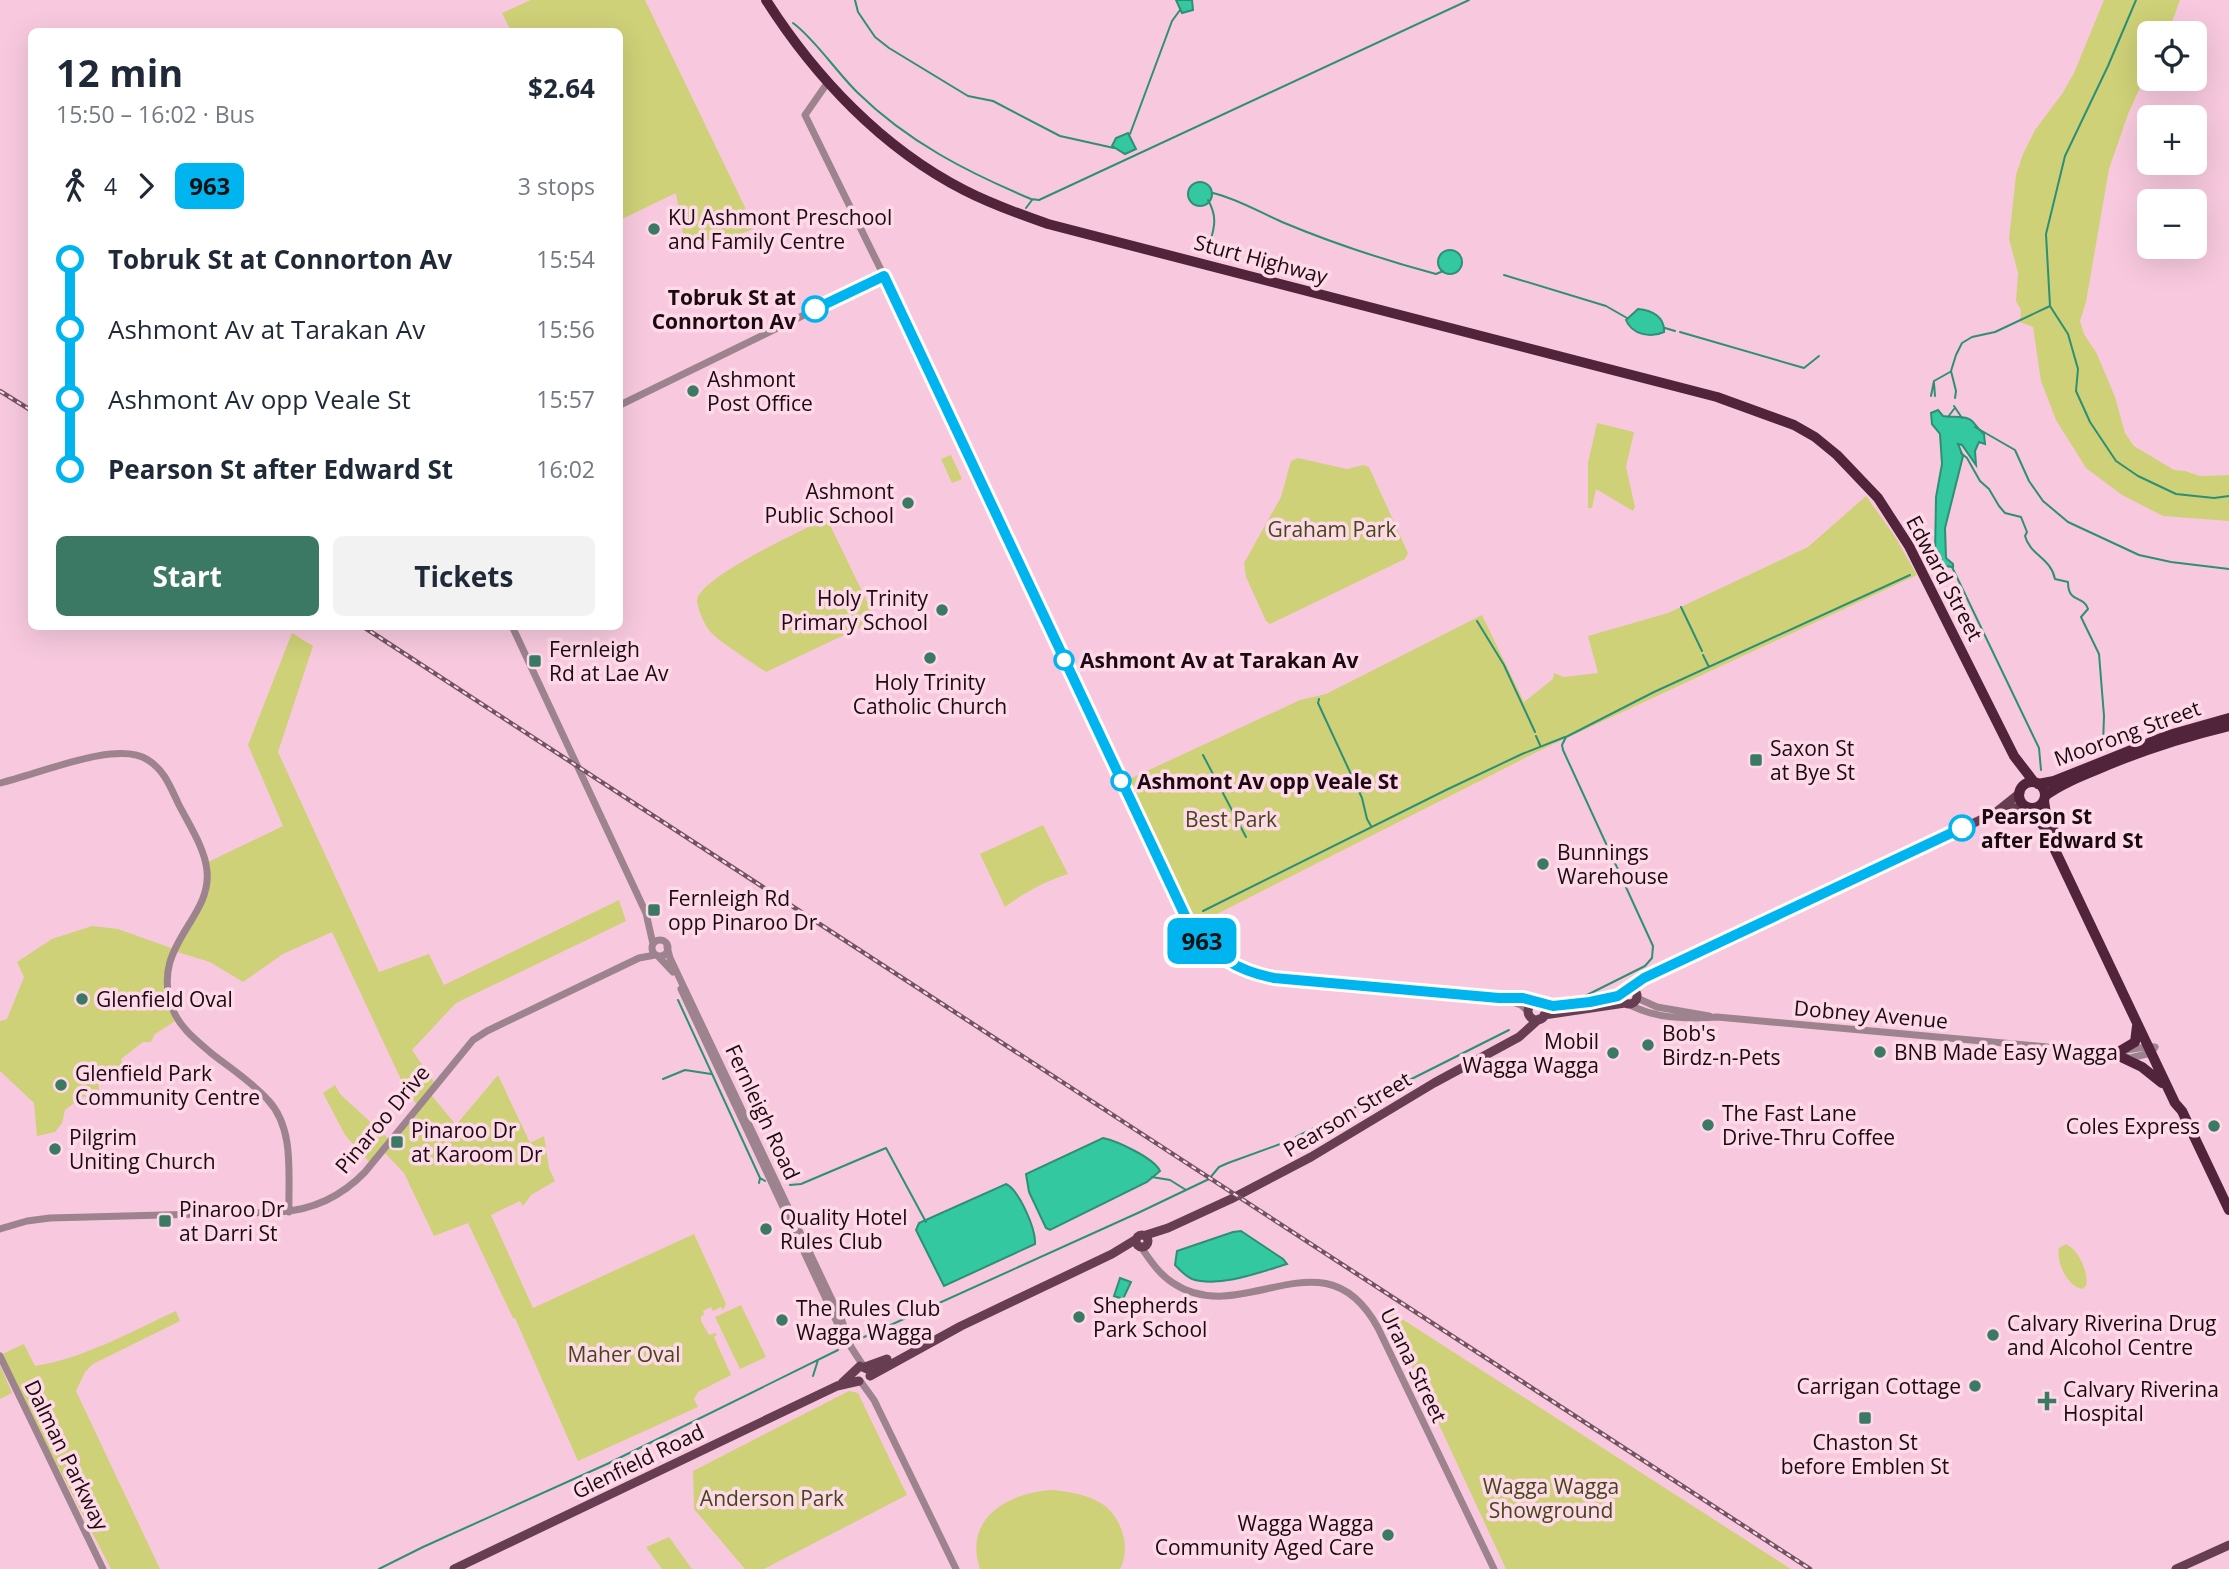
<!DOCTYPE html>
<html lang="en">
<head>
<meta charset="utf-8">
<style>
  body { margin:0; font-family:"Open Sans",sans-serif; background:#f2f2f3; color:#1f2937; height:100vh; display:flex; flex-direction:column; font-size:26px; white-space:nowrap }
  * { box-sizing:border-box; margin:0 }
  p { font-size:23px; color:#747a83 }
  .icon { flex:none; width:38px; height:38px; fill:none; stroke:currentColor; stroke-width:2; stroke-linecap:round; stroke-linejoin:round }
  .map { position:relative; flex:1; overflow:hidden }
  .side { position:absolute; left:28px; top:28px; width:595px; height:602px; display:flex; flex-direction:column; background:#fff; border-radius:10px; box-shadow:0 7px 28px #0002 }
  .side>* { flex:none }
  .badge { padding:0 14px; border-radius:10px; font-size:24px; line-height:46px }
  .fabs { position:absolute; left:2137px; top:21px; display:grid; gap:14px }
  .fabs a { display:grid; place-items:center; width:70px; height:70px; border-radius:10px; background:#fff; box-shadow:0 7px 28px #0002; font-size:35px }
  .map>.badge { position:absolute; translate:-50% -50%; box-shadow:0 0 0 4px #fff }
  .legs { display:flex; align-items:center; gap:10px; height:77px; padding:0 28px; font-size:23px }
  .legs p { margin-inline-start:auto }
  .headline { display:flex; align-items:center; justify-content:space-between; height:119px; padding:0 28px }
  h1 { font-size:38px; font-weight:700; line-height:52px }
  .cta { display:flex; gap:14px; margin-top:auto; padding:14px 28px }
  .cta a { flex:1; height:80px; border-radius:10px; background:#3c7965; color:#fff; font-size:28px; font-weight:700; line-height:80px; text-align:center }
  .cta a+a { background:#f2f2f3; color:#1f2937 }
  ul { padding:0 28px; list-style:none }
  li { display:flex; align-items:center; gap:24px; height:70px; font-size:26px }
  li i { display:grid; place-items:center; width:10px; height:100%; margin:0 9px; background:currentColor }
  li i::after { content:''; width:18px; height:18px; margin:-9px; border:5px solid; border-radius:50%; background:#fff }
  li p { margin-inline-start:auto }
  li:first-child i { background:linear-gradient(#0000 50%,currentColor 0) }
  li:last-child i { background:linear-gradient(currentColor 50%,#0000 0) }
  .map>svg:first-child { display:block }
  .green { fill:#ced177 }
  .water { fill:#34c8a0; stroke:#2d8f75; stroke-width:2 }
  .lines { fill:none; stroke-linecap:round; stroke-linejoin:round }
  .stream { stroke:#2d8f75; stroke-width:2 }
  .minor { stroke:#9c838e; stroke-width:7 }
  .major { stroke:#663d51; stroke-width:9 }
  .highway { stroke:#52243c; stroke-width:10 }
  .rail-casing { stroke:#725461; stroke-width:4.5 }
  .rail { stroke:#fedae9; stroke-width:2; stroke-dasharray:5; stroke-linecap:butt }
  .line-1-casing { stroke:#fff; stroke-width:16 }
  .line-1 { stroke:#00b5ef; stroke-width:10 }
  .poi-dot { fill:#3c7965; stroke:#fedae9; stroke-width:2.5 }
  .stop-1-dot { fill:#fff; stroke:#00b5ef; stroke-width:3.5 }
  .labels { text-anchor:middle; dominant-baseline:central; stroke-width:7; stroke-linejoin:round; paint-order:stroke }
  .poi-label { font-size:21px; fill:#1c0912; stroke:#fedae9; text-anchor:start }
  .street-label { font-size:21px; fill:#1c0912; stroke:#fedae9 }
  .stop-label { font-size:21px; font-weight:bold; fill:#1c0912; stroke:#fedae9; text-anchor:start }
  .park-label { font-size:21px; fill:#464719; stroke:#fedae9 }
</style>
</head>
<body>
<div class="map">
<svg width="2229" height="1569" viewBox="0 0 2229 1569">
  <rect width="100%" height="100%" fill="#f8c9de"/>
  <path class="green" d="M531,0h114l110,228c-23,11 -46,13 -71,12l-8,-47 -56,27v-188l-109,-1 -9,-18z
    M2104,0h76l-12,33h-19v35l-21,46 -19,55 -23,133 -6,19 4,13 13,20 18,43 10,36 9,13 40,24 11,1 15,5 29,-1v46l-66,-5 -41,-21 -36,-27 -30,-48 -15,-39 -8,-54 -13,-5 1,-12 -5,-9 2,-28 -9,-34 7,-64 7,-21 12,-24 27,-36 12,-21z
    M1597,423l37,9 -8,35 9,40 -2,4 -37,-22 -4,19h-4v-45z
    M951,455l11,24 -10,4 -11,-24z
    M1298,458l49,11 16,-4 6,2 39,86 -3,6 -135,65 -4,-3 -20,-44 -2,-14 37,-66 10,-36z
    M1866,496l28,39 23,40 -374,174 -338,171 -9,6 -11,-17 -62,-127 177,-82 26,-6 156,-79 42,87 29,-23 1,-6 10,4 34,-4 -10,-37 80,-23 140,-66z
    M823,520l5,1 48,99 -110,52c-13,-9 -50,-32 -57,-42 -5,-6 -12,-23 -12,-30 3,-23 104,-69 126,-80z
    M292,633l21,13 -35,106 101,220 50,-18 15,31 175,-85 7,21 -170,82 -44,47 23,33 -7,8 28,34 42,-50 32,68 14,-7 5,32 6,13 -24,14 -8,11 -3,-5 -29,14 42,93 161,-74 32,70 -3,6 -2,-3 -8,4 -2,-4 -8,4 1,4 -3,1v5l8,14 6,-2 2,2 -3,2 17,38 -33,17 -4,7 4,8 -120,54 -63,-143h-2l-45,-95 -34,13 -30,-63 -22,-23 -11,14 -26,-29 -22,-42 12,-8 5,9 50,46 27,-35 -13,-19 -72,-154 -49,22 -40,28 -33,-20 -36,-11 31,-58 1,-30 77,-37 -35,-81z
    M1043,825l25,49c-23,7 -44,19 -63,33l-25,-53z
    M92,926l26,3 56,20 -7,30 10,41 -22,14 -4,8h-8l-22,17 2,6 -25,4 1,27 -17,1 -17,13 -3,13 -7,9 -18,4 -3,-33 -34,-32v-50l7,-2 17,-42 -7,-15 35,-23z
    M2066,1244c13,6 23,29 20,42l-4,3c-15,-3 -26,-27 -23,-41z
    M741,1305l25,52 -26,12 -25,-52z
    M1385,1308l406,261h-285z
    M176,1311l4,10 -87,43 -8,8 -9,19 84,178h-49l-111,-214 24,-11 11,22c50,-8 95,-34 141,-55z
    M0,1365l12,28 -12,6z
    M849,1391l9,2 49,102 -143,74h-19l-51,-60 -1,-38z
    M1051,1490c15,1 34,4 48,12 22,12 33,45 21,67h-140c-17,-50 27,-76 71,-79z
    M669,1537l23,32h-30l-16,-22z"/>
  <path class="water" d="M1176,0h16l1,10 -11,3z
    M1128,133l8,16 -11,5 -13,-8 4,-8z
    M1188 194a12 12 0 1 1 24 0a12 12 0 1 1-24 0Z
    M1438 262a12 12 0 1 1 24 0a12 12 0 1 1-24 0Z
    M1638,309c14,1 27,8 26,23 -13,6 -32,3 -38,-12z
    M1938,410l5,6c8,2 23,-1 29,5 4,4 7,9 12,13l1,10 -6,-2 -4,9 1,14 -14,-20 -4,-1 5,12 -18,72 1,30 7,6v3l-8,-1 -10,-9 1,-60 6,-33 -2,-30 -8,-10 -1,-11z
    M1103,1138c14,3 51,20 57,33l-13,11 -97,48 -4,-2 -17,-36 -3,-18z
    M1006,1184c13,6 30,45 29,60l-91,42 -28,-56 3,-7z
    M1241,1231l42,28 4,5c-26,8 -68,24 -95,15 -7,-3 -12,-9 -17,-14l2,-14 56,-19z
    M1120,1278l11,4 -8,17 -9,-3z"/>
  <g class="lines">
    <path class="stream" d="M855,0l3,12 17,25 14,11 79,48 25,5 67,35 54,12
      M2136,0l-28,66 -43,90 -19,78 4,72 18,28 10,35 -2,22 14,31 26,39 22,15 38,18 38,4 15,-2
      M793,23c21,15 45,51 65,70 50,49 109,79 173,106l8,1 430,-200
      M1130,134l42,-113 8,-11
      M1213,193c25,6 46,19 69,29 50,21 102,38 154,52l7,-3
      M1026,208l6,-8
      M1207,254c5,-22 13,-33 1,-54
      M1504,275l102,31 21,12
      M1665,328l10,3
      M1680,332l124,36 15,-12
      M1934,383l1,13
      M1931,396l3,-15 16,-9
      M1955,398l1,-7 -5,-20 5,-16 6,-12 10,-6 23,-5 55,-26
      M1954,406l8,12
      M1948,417l6,-8
      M1975,427l40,23 14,31 14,20 25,21 71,33 32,7 58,7
      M1961,453l6,5 13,23 9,8 10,17 6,7 16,4 6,15 -2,4c5,19 26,22 30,43l13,3c0,22 16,13 20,27l-7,8 18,37 5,62 -1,29
      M1930,567l11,-7
      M1952,567l87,181 2,22
      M1681,607l21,44
      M1477,621l27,44 31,67
      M1703,655l6,12
      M1319,699l-1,4 44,95 5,21 4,7
      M1536,736l4,9
      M1203,755l43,82
      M1203,911l243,-121 76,-36 43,-17
      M1585,996l60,-30 7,-8 1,-12 -90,-196 -1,-5 4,-8 88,-45 256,-117
      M678,1000l82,178
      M663,1079l22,-9 26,4
      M1296,1137l213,-107
      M1152,1177l18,3 16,10
      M759,1183l1,-5 5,3
      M790,1185l11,-1 85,-36 40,74
      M853,1342l287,-130 69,-33 10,-12 9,-4 55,-20
      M813,1376l5,-16
      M379,1569l44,-22 184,-83 231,-114"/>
    <path class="minor" d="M828,82l-23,33 79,161 298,634c18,35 43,55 81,66l236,22h24l13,5
      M620,405l264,-129
      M512,626l134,287 7,31
      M0,783c37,-8 117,-44 148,-23 16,10 22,26 30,43 10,20 27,45 29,68 5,49 -59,75 -34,139 8,19 23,30 38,43 19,15 41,29 57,47 27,29 20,75 21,112
      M652 948a8 8 0 1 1 16 0a8 8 0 1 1-16 0Z
      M667,947l3,11 172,363 9,26 13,20
      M658,956l15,16
      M681,989l161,344
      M1637,998l20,9 52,9
      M1506,1000l15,5 7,6
      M1628,1004c27,15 59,15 89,13l396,36 17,5 21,-5 4,-6c-7,-1 -34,4 -42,6
      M0,1229l27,-8 23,-3 229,-6c34,-2 62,-15 86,-40l108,-132 14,-9 152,-73 16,-3
      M1141,1247c9,13 18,27 32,36 70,47 151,-55 205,45l116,241
      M0,1356l103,213
      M861,1382l13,18 82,169"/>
    <path class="major" d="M2003,810l23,-4
      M1621 996a8 8 0 1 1 16 0a8 8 0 1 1-16 0Z
      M1630,989l15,-11 350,-165 25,-20
      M1599,1001l23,-7
      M1528 1011a9 9 0 1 1 18 0a9 9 0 1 1-18 0Z
      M1542,1004h33
      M1544,1015l81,-12
      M1136 1241a6 6 0 1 1 12 0a6 6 0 1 1-12 0Z
      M1146,1235l22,-7 63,-29 80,-42 123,-74 85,-46 20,-18
      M865,1367l22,-8
      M870,1376l91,-50 151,-72 23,-14
      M842,1383l18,-17 9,4
      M454,1569l383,-183 22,-5
      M2176,1569l53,-24"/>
    <path class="highway" d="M766,0c49,77 116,148 198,190 27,14 55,24 84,34l669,173 77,28 21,12 22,18 41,43 31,48 105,210 20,26
      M2019 795a13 13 0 1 1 26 0a13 13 0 1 1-26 0Z
      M2038,784l16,-3 115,-46 60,-17
      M2045,796c15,-11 32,-18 49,-25 43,-19 89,-34 135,-45
      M2044,801l2,13 8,17
      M2029,808l15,19 131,276 7,8 47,99
      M2120,1051l15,-9 2,-16
      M2121,1057l21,10 20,16"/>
    <g class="rail-casing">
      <path id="rail" d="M0,391l32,20
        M362,626l1448,943"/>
    </g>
    <use href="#rail" class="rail"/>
  </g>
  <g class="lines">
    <g class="line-1-casing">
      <path id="line-1" d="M815,309l69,-33 305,648c22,31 49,47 85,54l225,20h24l30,8 37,-4 28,-6 26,-18 318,-150"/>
    </g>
    <use href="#line-1" class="line-1"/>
  </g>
  <g class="poi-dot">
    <circle cx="654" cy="229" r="7"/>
    <circle cx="693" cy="391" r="7"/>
    <circle cx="908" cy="503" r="7"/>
    <circle cx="942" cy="610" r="7"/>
    <circle cx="930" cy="658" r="7"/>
    <rect x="528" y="654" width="14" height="14" rx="3.5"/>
    <rect x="1749" y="753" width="14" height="14" rx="3.5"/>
    <circle cx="1543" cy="864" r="7"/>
    <rect x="647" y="903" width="14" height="14" rx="3.5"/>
    <circle cx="82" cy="999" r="7"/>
    <circle cx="1648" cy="1045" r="7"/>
    <circle cx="1880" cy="1052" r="7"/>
    <circle cx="1613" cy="1053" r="7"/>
    <circle cx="61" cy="1085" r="7"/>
    <circle cx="1708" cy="1125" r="7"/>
    <circle cx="2214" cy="1126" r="7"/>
    <rect x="390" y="1135" width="14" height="14" rx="3.5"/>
    <circle cx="55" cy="1149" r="7"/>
    <rect x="158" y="1214" width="14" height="14" rx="3.5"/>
    <circle cx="766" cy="1229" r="7"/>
    <circle cx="1079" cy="1317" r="7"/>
    <circle cx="782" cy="1320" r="7"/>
    <circle cx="1993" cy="1335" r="7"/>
    <circle cx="1975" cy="1386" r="7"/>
    <path d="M2043.5 1390.5h7v7h7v7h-7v7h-7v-7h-7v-7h7z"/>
    <rect x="1858" y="1411" width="14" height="14" rx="3.5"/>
    <circle cx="1388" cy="1535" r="7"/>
  </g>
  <g class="stop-1-dot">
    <circle cx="815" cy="309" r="12"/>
    <circle cx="1064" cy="660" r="9"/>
    <circle cx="1121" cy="781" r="9"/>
    <circle cx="1962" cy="828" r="12"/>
  </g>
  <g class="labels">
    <g class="poi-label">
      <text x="668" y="217">KU Ashmont Preschool<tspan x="668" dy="24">and Family Centre</tspan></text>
      <text x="707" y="379">Ashmont<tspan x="707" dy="24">Post Office</tspan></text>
      <text x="894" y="491" text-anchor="end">Ashmont<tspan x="894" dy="24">Public School</tspan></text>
      <text x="928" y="598" text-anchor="end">Holy Trinity<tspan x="928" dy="24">Primary School</tspan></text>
      <text x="549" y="649">Fernleigh<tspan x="549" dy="24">Rd at Lae Av</tspan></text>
      <text x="930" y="682" text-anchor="middle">Holy Trinity<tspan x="930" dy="24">Catholic Church</tspan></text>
      <text x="1770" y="748">Saxon St<tspan x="1770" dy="24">at Bye St</tspan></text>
      <text x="1557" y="852">Bunnings<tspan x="1557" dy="24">Warehouse</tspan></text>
      <text x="668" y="898">Fernleigh Rd<tspan x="668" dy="24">opp Pinaroo Dr</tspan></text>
      <text x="96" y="999">Glenfield Oval</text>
      <text x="1662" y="1033">Bob's<tspan x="1662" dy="24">Birdz-n-Pets</tspan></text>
      <text x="1599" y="1041" text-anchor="end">Mobil<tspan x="1599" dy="24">Wagga Wagga</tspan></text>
      <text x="1894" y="1052">BNB Made Easy Wagga</text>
      <text x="75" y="1073">Glenfield Park<tspan x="75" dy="24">Community Centre</tspan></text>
      <text x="1722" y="1113">The Fast Lane<tspan x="1722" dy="24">Drive-Thru Coffee</tspan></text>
      <text x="2200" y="1126" text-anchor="end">Coles Express</text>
      <text x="411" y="1130">Pinaroo Dr<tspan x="411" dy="24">at Karoom Dr</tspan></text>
      <text x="69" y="1137">Pilgrim<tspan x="69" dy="24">Uniting Church</tspan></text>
      <text x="179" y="1209">Pinaroo Dr<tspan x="179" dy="24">at Darri St</tspan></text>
      <text x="780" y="1217">Quality Hotel<tspan x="780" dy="24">Rules Club</tspan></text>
      <text x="1093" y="1305">Shepherds<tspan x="1093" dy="24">Park School</tspan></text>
      <text x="796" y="1308">The Rules Club<tspan x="796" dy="24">Wagga Wagga</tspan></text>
      <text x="2007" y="1323">Calvary Riverina Drug<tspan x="2007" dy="24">and Alcohol Centre</tspan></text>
      <text x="1961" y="1386" text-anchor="end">Carrigan Cottage</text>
      <text x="2063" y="1389">Calvary Riverina<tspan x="2063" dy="24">Hospital</tspan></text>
      <text x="1865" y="1442" text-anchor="middle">Chaston St<tspan x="1865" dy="24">before Emblen St</tspan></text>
      <text x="1374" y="1523" text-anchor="end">Wagga Wagga<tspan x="1374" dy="24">Community Aged Care</tspan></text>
    </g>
    <g class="street-label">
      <text transform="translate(1261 259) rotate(15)">Sturt Highway</text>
      <text transform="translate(1945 578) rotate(62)">Edward Street</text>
      <text transform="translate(2127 733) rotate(-20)">Moorong Street</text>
      <text transform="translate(1871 1014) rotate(5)">Dobney Avenue</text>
      <text transform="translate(763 1112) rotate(65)">Fernleigh Road</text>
      <text transform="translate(1347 1114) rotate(-31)">Pearson Street</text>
      <text transform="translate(382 1119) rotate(-50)">Pinaroo Drive</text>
      <text transform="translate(1414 1365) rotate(64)">Urana Street</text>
      <text transform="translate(67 1455) rotate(64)">Dalman Parkway</text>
      <text transform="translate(638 1461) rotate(-26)">Glenfield Road</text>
    </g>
    <g class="stop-label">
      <text x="796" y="297" text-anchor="end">Tobruk St at<tspan x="796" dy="24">Connorton Av</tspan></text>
      <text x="1080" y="660">Ashmont Av at Tarakan Av</text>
      <text x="1137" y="781">Ashmont Av opp Veale St</text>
      <text x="1981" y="816">Pearson St<tspan x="1981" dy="24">after Edward St</tspan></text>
    </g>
    <g class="park-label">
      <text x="1332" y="529">Graham Park</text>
      <text x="1231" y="819">Best Park</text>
      <text x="624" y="1354">Maher Oval</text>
      <text x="1551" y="1486">Wagga Wagga<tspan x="1551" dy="24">Showground</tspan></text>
      <text x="772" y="1498">Anderson Park</text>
    </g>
  </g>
</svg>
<div class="fabs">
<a><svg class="icon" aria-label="locate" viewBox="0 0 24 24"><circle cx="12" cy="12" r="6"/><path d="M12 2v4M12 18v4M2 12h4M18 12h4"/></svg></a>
<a>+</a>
<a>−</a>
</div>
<b class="badge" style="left:1202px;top:941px;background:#00b5ef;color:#111">963</b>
<section class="side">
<div class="headline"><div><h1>12 min</h1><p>15:50 – 16:02 · Bus</p></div><b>$2.64</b></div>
<div class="legs"><svg class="icon" aria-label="walk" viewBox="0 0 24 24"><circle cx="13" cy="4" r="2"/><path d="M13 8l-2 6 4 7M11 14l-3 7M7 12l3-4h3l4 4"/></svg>4<svg class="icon" aria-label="forward" viewBox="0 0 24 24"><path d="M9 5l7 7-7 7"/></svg><b class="badge" style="background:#00b5ef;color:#111">963</b><p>3 stops</p></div>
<ul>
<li><i style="color:#00b5ef"></i><b>Tobruk St at Connorton Av</b><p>15:54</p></li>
<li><i style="color:#00b5ef"></i><span>Ashmont Av at Tarakan Av</span><p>15:56</p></li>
<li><i style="color:#00b5ef"></i><span>Ashmont Av opp Veale St</span><p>15:57</p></li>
<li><i style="color:#00b5ef"></i><b>Pearson St after Edward St</b><p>16:02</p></li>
</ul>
<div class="cta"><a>Start</a><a>Tickets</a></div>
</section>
</div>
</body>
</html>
